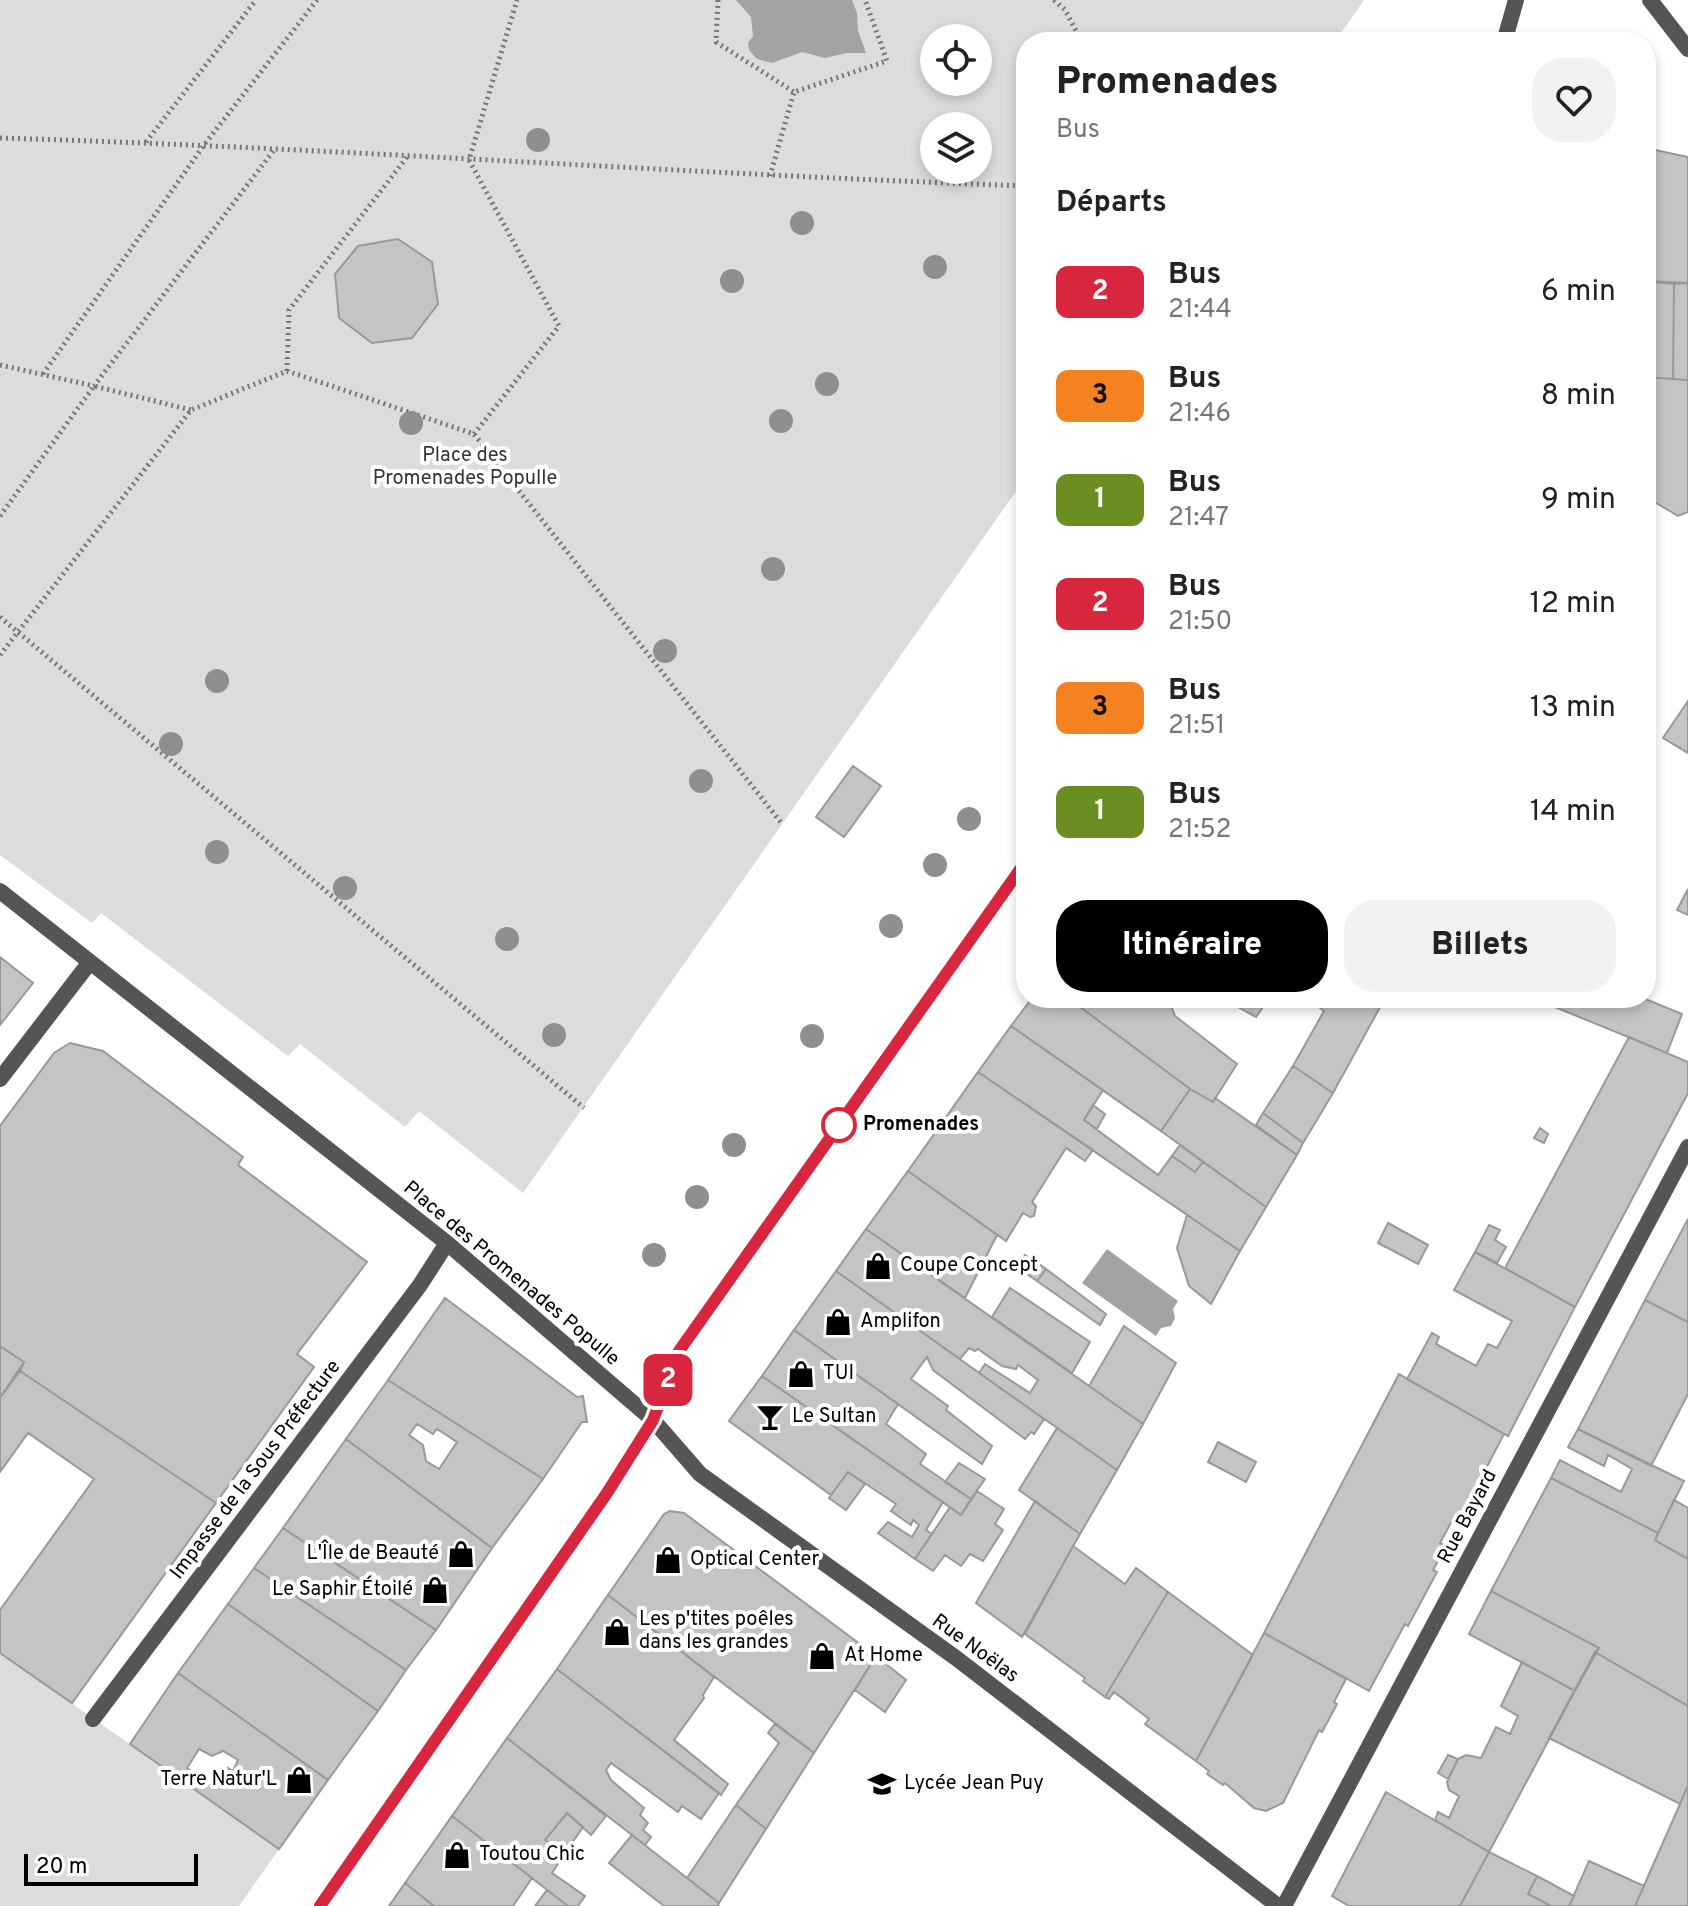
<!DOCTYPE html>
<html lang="fr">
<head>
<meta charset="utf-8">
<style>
  body { margin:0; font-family:Overpass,sans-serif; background:#f2f2f2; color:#222; height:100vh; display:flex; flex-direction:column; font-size:30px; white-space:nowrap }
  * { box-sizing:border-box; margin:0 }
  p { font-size:26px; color:#767676 }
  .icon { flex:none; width:44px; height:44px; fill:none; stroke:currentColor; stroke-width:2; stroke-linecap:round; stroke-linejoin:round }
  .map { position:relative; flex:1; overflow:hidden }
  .drawer { position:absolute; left:1016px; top:32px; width:640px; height:976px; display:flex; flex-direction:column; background:#fff; border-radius:32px; box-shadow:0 4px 12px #0003 }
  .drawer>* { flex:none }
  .badge { padding:0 16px; border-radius:12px; font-size:28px; line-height:52px }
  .fabs { position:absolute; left:920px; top:24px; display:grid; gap:16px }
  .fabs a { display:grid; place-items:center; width:72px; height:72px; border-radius:50%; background:#fff; box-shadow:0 4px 12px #0003; font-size:40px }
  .scale { position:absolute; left:24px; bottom:20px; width:174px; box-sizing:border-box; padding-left:8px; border:4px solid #000; border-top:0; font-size:22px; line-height:28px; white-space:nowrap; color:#000; -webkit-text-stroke:6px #fff; paint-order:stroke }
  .map>.badge { position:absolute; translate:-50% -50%; box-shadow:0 0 0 4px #fff }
  h2 { padding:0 40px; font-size:30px; line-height:72px }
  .round { display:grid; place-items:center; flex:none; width:84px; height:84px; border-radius:32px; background:#f2f2f2 }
  .summary { display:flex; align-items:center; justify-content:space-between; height:136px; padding:0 40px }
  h1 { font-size:38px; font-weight:800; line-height:60px }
  .button { display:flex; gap:16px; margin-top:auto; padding:16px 40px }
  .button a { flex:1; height:92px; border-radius:32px; background:#000; color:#fff; font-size:32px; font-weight:800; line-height:92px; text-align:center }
  .button a+a { background:#f2f2f2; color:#222 }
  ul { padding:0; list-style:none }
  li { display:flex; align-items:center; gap:24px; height:104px; padding:0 40px }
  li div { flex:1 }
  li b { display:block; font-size:30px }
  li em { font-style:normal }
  li .badge { min-width:88px; font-weight:700; text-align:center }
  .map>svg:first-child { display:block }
  .green { fill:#dcdcdc; fill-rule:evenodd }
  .water { fill:#a3a3a3 }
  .building { fill:#c4c4c4; stroke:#999; stroke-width:2; fill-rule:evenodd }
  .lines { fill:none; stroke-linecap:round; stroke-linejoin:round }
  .path { stroke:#777; stroke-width:5; stroke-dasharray:2 4; stroke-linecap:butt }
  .minor { stroke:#555; stroke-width:16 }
  .tertiary { stroke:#555; stroke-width:16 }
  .tree { fill:#8f8f8f }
  .line-casing { stroke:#fff; stroke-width:18 }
  .line { stroke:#d7263d; stroke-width:12 }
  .stop-dot { fill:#fff; stroke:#d7263d; stroke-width:4 }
  .labels { text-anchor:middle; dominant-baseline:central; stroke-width:8; stroke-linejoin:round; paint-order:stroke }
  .park-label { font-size:20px; fill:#333; stroke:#fff }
  .stop-label { font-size:20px; font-weight:bold; fill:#000; stroke:#fff; text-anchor:start }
  .poi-label { font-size:20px; fill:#000; stroke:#fff; text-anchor:start }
  .street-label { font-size:20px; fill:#000; stroke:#fff }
</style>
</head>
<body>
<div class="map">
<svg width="1688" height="1906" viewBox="0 0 1688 1906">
  <rect width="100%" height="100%" fill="#fff"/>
  <path class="green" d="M0,0h1364l-29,42h-309v435l-503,716 -104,-82 -14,16 -105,-83 -12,12 -187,-143 -9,10 -92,-68zM934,38h44v44h-44zM934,126h44v44h-44z
    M0,1653l279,196 -40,57h-239z"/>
  <path class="water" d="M736,0h116l5,13 1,18 8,22h-19l-22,5 -23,-6 -30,11 -15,-4 -8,-9 -1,-7 5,-7 -2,-19z
    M1107,1249l71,52 -5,8 2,9 -4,8 -10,2 -5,8 -74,-53z"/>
  <path class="building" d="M1646,148l42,9v126l-42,-2z
    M398,239l34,23 6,42 -26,34 -40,5 -33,-25 -4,-44 23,-28z
    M1646,281l28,3 -1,95 -27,-2z
    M1688,283v97l-15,-1 1,-95z
    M1646,377l42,3v132l-10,4 -32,-19z
    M1688,701v52l-25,-15z
    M853,766l28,20 -37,51 -28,-20z
    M1688,889v26l-11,-5z
    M0,957l33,26 -33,42z
    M1032,998h36l122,91 -29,42 -150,-105z
    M1068,998h100l7,18 62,48 -24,38 -23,-13z
    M1222,998h47l-13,19z
    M1307,998h78l-52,95 -40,-27 31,-55z
    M1533,998h110l39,16 -15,39z
    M1011,1026l92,64 -19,30 74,55 14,-19 23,16 8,-10 63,45 -26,44 -262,-179z
    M1629,1037l59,25v31l-113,214 -70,-39z
    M70,1043l33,8 140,106 -5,8 129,97 -70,92 17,13 -98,136 -196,-132 4,-9 -24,-16v-220l54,-73z
    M1293,1066l40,27 -30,50 -40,-30z
    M978,1072l115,78 -8,11 -19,-13 -34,54 4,4 -2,10 -4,1 -7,-4 -17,28 -98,-70z
    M1190,1089l23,13 2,-4 82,57 -31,52 -105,-76z
    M1093,1105l12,9 -8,15 -13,-9z
    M1263,1113l40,30 -6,12 -41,-30z
    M1540,1128l8,6 -4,9 -10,-5z
    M1180,1145l23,17 -8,10 -23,-16z
    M908,1171l89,64 -32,63 -99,-69z
    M1187,1215l53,36 -29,53 -22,-18 -12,-38z
    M1688,1219v103l-43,-22z
    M1388,1223l40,22 -10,19 -40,-21z
    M1489,1225l11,5 -5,10 11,7 -9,16 -22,-11z
    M866,1229l277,195 -26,46 -138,-97 6,-9 45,29 8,-13 -20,-15 -2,4 -14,-3 -24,-17 -3,2 -6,-3 -9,11 -124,-88z
    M1475,1252l100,55 -67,129 -101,-57 25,-46 7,4 -3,7 40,22 12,-22 9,4 15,-27 -58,-31z
    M1025,1255l11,7 -9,12 -9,-7z
    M1036,1262l10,7 -9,12 -10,-7z
    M1046,1269l60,45 -6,11 -63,-44z
    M836,1271l208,148 -10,15 -3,-2 -6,7 -92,-69 -6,-13 -16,22 37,27 -2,4 46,36 -10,18 -188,-134z
    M1010,1288l80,54 -18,31 -80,-56z
    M445,1298l132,99 6,-1 4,26h-5l-39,57 -155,-99z
    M1645,1300l43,22v72l-37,72 -73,-37z
    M1124,1326l52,37 -33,61 -54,-38z
    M794,1330l104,74 -12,20 40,30 -6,10 51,35 -10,16 -199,-139z
    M0,1346l24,16 -24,36z
    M20,1371l196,132 -144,200 -72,-50v-43l94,-131 -66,-46 -28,39v-74z
    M1399,1374l105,60 -45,86 -5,-3 -14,26 6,3 -13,24 4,2 -29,54 -3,-2 -36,67 -105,-58z
    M762,1376l181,126 -17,28 6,4 -17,25 -37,-26 10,-11 24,15 7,-12 -6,-5 -2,5 -20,-14 5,-7 -48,-32 -17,23 -102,-74z
    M388,1380l155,99 -51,69 -146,-109zM417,1424l16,10 4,-5 20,13 -18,27 -13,-8 -3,-16 -14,-10z
    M1057,1428l60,42 -37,64 -61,-44z
    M1578,1429l106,52 -26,52 -107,-55 9,-18 61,32 11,-23 -24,-14 -4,11 -36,-19z
    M346,1439l146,109 -56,82 -153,-102z
    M1218,1442l38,20 -10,20 -38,-20z
    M959,1463l26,16 -14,20 -26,-17z
    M848,1472l17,12 -19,26 -17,-12z
    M1551,1478l107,55 -3,7 33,19v147l-93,-54 4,-4 -108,-57z
    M977,1491l27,18 -9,15 8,6 -20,31 -13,-7 -9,12 -16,-11 -12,16 -18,-12 35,-52 11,8z
    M1674,1500l14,8v51l-33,-19z
    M1035,1501l45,33 -58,103 -46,-34z
    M670,1511l14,2 192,143 -62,97 -206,-158 56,-81z
    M283,1528l153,102 -30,40 -152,-102z
    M1073,1546l52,38 11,-16 32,24 -63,105 -22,-16 2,-3 -60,-44z
    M254,1568l152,102 -28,41 -150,-107z
    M1491,1591l108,57 -24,43 -106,-57z
    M1168,1592l85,63 -57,106 -51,-37 4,-5 -35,-27 -5,7 -4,-2z
    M608,1595l106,82 -11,18 1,3 -30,42 54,44 -7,11 -164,-126z
    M228,1604l150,107 -50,69 -150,-107z
    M1264,1633l82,46 -12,23 3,2 -15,28 -3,-2 -36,73 -17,8 -12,-3 -29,-25 -2,2 -16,-11 2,-3 -13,-10z
    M1595,1652l93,54v79l-8,19 -131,-66z
    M876,1656l30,24 -21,32 -30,-22z
    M1522,1662l53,29 -86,161 -54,-32 3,-8 11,6 10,-22 -10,-6 -2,-8 11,-23 8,-4 15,3 15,-31 14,7 8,-18 -17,-10z
    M557,1669l162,124 -18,26 -19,-13 -4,6 -67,-49 -5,7 5,10 33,28 -4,7 8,8 -5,7 8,7 -6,8 -138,-107z
    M178,1673l150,107 -49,69 -149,-105zM199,1749l13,7 11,-5 15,9 -5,11 -5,-3 -3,8 -6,-4 -9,13 -23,-17z
    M775,1724l39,29 -48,76 -30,-24 43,-62 -11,-10z
    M507,1738l99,78 -15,19 -24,-22 -22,27 20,13 -13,20 33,23 -7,10h-10l-116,-90z
    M1448,1755l10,4 -10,20 -10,-6z
    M1688,1785v121h-53l45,-102z
    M1386,1792l103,60 -29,54h-111l-17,-10z
    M736,1805l30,24 -47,74 -32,-25z
    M567,1813l16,14 -18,26 -20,-13z
    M452,1816l80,62 -19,28h-79l-29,-23z
    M632,1835l87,68 -1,3h-54l-55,-43z
    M1489,1852l48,24 -9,18 23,12h-91z
    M1589,1861l55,25 -9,20h-66z
    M1537,1876l37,20 -5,10h-18l-23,-12z
    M405,1883l29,23h-45z
    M547,1890l21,16h-33z"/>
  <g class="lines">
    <path class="path" d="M718,0l-2,42 78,50
      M1054,0l11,10 17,32
      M0,138c342,10 684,36 1026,48
      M146,142l110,-142
      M770,176l24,-84 93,-31 -22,-61
      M0,365l94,21 180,-236
      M287,371l2,-61 118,-153
      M43,374l161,-229 113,-145
      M474,434l85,-108 -90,-166 48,-160
      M0,516l94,-130 97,24
      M0,617l584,491
      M0,655l191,-245 96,-39 187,63 309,391"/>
    <path class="minor" d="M1650,0l38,49
      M0,891l447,352 206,177
      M0,1079l90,-117
      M93,1719l327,-434 27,-42
      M1284,1906l404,-759"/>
    <path class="tertiary" d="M1504,42l12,-42
      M653,1420l47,54 256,184 322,248
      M320,1906l287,-413 46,-73 26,-69 347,-490"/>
  </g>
  <g class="tree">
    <circle cx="538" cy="140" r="12"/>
    <circle cx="802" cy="223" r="12"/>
    <circle cx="935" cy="267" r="12"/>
    <circle cx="732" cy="281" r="12"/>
    <circle cx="827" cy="384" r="12"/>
    <circle cx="781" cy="421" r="12"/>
    <circle cx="411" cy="423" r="12"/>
    <circle cx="773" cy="569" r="12"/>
    <circle cx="665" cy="651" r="12"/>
    <circle cx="217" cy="681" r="12"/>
    <circle cx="171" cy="744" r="12"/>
    <circle cx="701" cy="781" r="12"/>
    <circle cx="969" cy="819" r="12"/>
    <circle cx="217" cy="852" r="12"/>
    <circle cx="935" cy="865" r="12"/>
    <circle cx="345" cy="888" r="12"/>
    <circle cx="891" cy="926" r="12"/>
    <circle cx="507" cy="939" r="12"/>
    <circle cx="554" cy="1035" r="12"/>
    <circle cx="812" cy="1036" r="12"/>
    <circle cx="734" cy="1145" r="12"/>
    <circle cx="697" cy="1197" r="12"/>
    <circle cx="654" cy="1255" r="12"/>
  </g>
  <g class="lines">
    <g class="line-casing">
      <path id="line" d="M320,1906l287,-413 46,-73 26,-69 347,-490"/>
    </g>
    <use href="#line" class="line"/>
  </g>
  <defs>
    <g id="shop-bare" transform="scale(2.16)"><path d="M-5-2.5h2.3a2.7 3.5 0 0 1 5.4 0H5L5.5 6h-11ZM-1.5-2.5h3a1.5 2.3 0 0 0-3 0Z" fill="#000" stroke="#fff" stroke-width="2.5" paint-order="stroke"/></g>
    <g id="bar-bare" transform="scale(2.16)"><path d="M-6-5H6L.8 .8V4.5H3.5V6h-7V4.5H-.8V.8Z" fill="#000" stroke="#fff" stroke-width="2.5" paint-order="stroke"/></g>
    <g id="school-bare" transform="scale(2.16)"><path d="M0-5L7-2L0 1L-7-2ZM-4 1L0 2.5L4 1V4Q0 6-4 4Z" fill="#000" stroke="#fff" stroke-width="2.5" paint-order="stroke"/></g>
  </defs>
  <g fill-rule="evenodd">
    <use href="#shop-bare" x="878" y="1266"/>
    <use href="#shop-bare" x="838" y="1322"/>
    <use href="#shop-bare" x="801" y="1374"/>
    <use href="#bar-bare" x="770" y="1417"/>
    <use href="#shop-bare" x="461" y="1554"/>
    <use href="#shop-bare" x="668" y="1560"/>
    <use href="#shop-bare" x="435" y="1590"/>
    <use href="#shop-bare" x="617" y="1632"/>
    <use href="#shop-bare" x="822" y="1656"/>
    <use href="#shop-bare" x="299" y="1780"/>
    <use href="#school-bare" x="882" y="1784"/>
    <use href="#shop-bare" x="457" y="1855"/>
  </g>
  <circle class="stop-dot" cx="839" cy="1125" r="16"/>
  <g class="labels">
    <g class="park-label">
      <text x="465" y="456">Place des<tspan x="465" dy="23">Promenades Populle</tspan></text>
    </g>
    <g class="stop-label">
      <text x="863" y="1125">Promenades</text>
    </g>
    <g class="poi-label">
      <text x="900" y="1266">Coupe Concept</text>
      <text x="860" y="1322">Amplifon</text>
      <text x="823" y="1374">TUI</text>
      <text x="792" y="1417">Le Sultan</text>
      <text x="439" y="1554" text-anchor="end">L'Île de Beauté</text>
      <text x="690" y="1560">Optical Center</text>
      <text x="413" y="1590" text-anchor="end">Le Saphir Étoilé</text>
      <text x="639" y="1620">Les p'tites poêles<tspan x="639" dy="23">dans les grandes</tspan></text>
      <text x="844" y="1656">At Home</text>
      <text x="277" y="1780" text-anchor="end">Terre Natur'L</text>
      <text x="904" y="1784">Lycée Jean Puy</text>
      <text x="479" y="1855">Toutou Chic</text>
    </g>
    <g class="street-label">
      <text transform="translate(511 1274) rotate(40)">Place des Promenades Populle</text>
      <text transform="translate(256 1470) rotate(-53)">Impasse de la Sous Préfecture</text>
      <text transform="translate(1468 1517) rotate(-62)">Rue Bayard</text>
      <text transform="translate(975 1649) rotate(36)">Rue Noëlas</text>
    </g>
  </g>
</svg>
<div class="fabs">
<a><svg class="icon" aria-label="locate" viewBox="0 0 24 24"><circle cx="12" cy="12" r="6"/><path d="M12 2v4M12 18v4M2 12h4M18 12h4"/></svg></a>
<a><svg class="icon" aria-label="layers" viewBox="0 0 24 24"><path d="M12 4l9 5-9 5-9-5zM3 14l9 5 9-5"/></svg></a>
</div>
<div class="scale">20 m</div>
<b class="badge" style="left:668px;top:1380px;background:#d7263d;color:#fff">2</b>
<section class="drawer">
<div class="summary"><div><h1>Promenades</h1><p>Bus</p></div><a class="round"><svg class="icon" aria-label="heart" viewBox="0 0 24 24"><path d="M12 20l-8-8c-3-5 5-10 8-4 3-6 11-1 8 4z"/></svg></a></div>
<h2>Départs</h2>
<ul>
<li><span class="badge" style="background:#d7263d;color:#fff">2</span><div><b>Bus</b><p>21:44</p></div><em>6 min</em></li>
<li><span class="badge" style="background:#f58220;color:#111">3</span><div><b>Bus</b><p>21:46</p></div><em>8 min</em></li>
<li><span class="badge" style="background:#6b8e23;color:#fff">1</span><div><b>Bus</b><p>21:47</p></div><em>9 min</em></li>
<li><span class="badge" style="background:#d7263d;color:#fff">2</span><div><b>Bus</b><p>21:50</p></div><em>12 min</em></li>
<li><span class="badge" style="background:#f58220;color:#111">3</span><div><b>Bus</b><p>21:51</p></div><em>13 min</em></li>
<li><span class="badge" style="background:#6b8e23;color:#fff">1</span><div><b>Bus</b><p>21:52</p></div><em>14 min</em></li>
</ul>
<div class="button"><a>Itinéraire</a><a>Billets</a></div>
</section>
</div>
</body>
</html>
